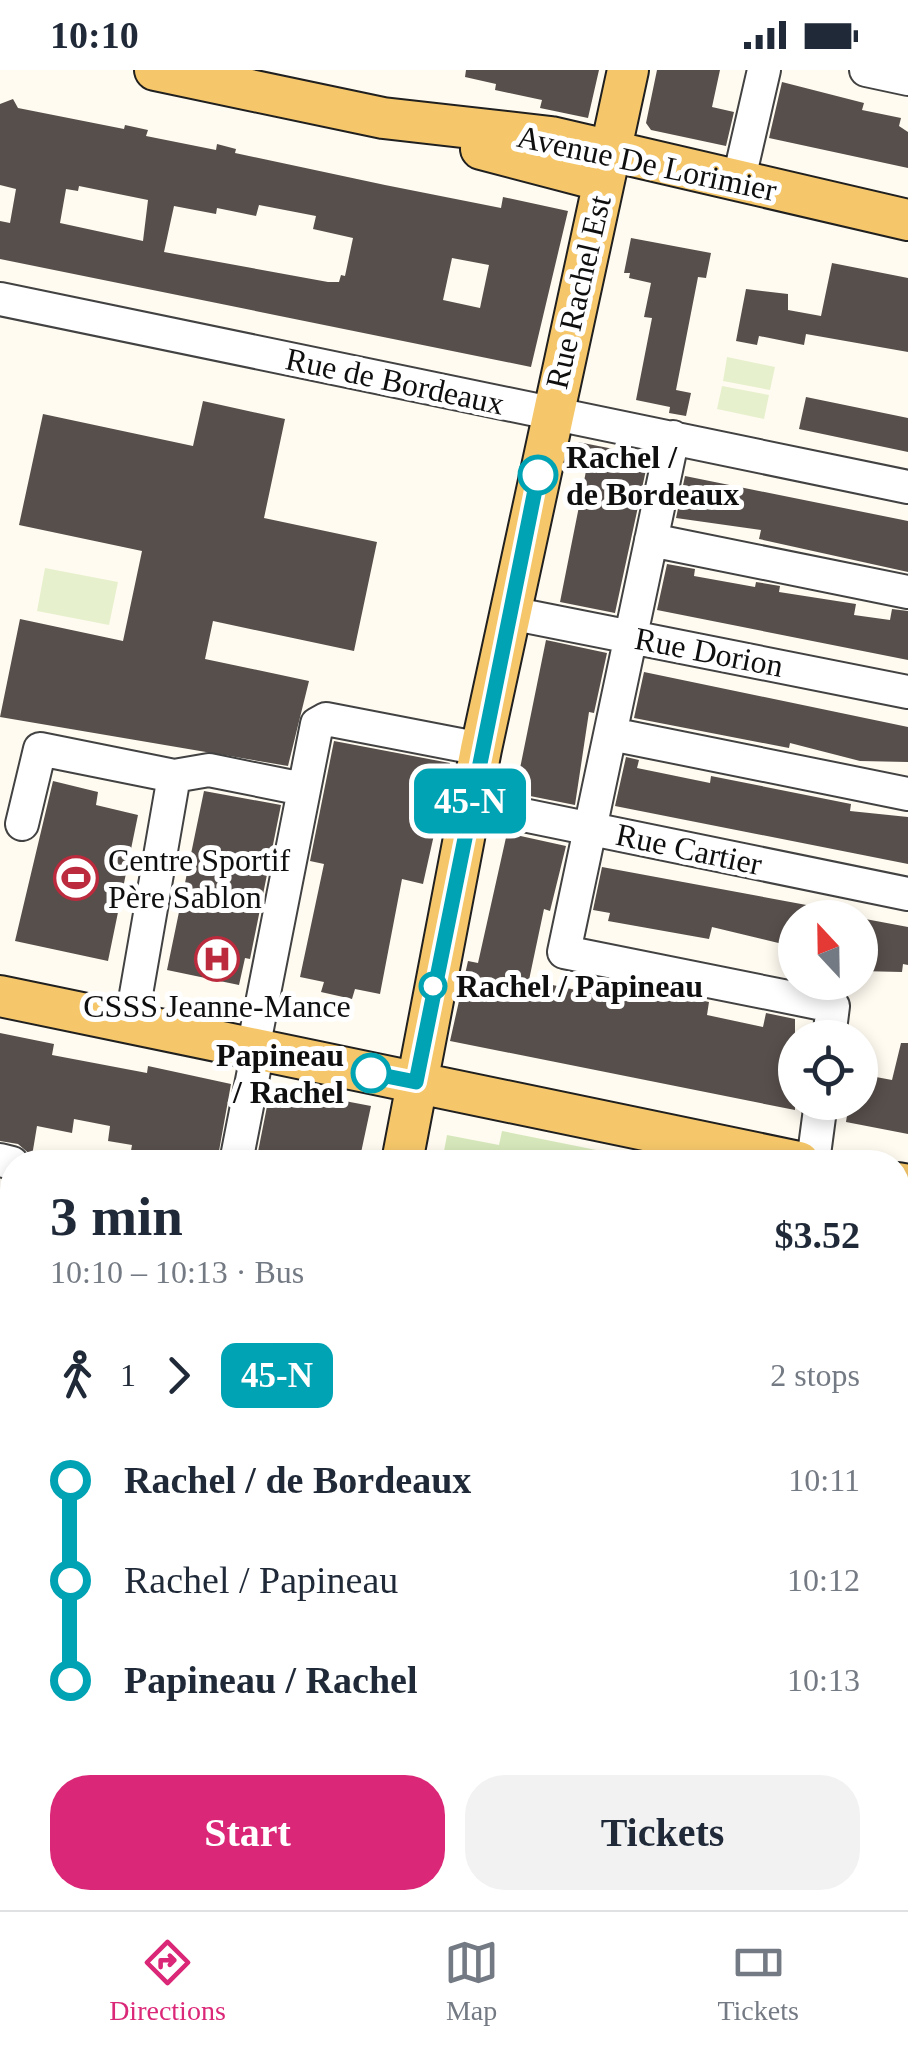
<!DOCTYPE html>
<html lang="en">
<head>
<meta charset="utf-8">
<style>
  body { margin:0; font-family:Georgia,serif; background:#f2f2f3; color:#1f2937; height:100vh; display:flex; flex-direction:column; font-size:38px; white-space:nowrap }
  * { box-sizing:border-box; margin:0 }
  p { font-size:32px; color:#747a83 }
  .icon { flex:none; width:55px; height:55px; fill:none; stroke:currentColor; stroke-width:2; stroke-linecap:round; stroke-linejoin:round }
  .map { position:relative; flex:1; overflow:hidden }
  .details { position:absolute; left:0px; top:1080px; width:910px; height:760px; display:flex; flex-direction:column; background:#fff; border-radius:40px 40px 0 0; box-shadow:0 5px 15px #0003 }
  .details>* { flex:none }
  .badge { padding:0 20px; border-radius:15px; font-size:35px; line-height:65px }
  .needle { width:65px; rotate:338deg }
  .buttons { position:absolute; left:778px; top:830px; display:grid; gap:20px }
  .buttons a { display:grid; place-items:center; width:100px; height:100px; border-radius:50%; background:#fff; box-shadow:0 5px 15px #0003; font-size:50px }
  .map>.badge { position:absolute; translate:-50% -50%; box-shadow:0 0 0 5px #fff }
  .legs { display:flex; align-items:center; gap:15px; height:110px; padding:0 50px; font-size:32px }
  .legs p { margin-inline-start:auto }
  .head { display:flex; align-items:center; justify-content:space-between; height:170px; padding:0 50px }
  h1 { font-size:55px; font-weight:700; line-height:75px }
  .cta { display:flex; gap:20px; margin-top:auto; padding:20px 50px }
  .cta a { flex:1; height:115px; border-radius:40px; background:#db2777; color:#fff; font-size:40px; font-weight:700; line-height:115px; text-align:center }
  .cta a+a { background:#f2f2f3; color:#1f2937 }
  ul { padding:0 50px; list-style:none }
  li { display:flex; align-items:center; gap:35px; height:100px; font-size:38px }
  li i { display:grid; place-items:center; width:15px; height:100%; margin:0 12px; background:currentColor }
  li i::after { content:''; width:25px; height:25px; margin:-12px; border:8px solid; border-radius:50%; background:#fff }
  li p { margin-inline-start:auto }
  li:first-child i { background:linear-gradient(#0000 50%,currentColor 0) }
  li:last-child i { background:linear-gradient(currentColor 50%,#0000 0) }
  .status { display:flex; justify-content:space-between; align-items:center; height:70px; padding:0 50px; background:#fff; direction:ltr }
  .status svg { height:28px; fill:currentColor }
  .menu { display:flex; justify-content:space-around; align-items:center; height:140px; border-top:2px solid #e0e1e3; background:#fff; font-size:28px; color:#747a83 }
  .menu a { display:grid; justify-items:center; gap:5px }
  .menu .active { color:#db2777 }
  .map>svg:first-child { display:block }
  .green { fill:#d6e8bb }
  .pitch { fill:#e7f0cc }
  .building { fill:#574f4b; fill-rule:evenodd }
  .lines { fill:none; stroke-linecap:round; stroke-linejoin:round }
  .minor-casing { stroke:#424242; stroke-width:36 }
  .major-casing { stroke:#202020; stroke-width:44 }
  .minor { stroke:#fff; stroke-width:32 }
  .major { stroke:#f5c76a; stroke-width:40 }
  .line-1-casing { stroke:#fff; stroke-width:22 }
  .line-1 { stroke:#00a3b4; stroke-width:15 }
  .stop-1-dot { fill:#fff; stroke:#00a3b4; stroke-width:5 }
  .labels { text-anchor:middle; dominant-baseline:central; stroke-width:10; stroke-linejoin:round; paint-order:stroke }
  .street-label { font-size:32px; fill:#0f0f0f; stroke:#fff }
  .stop-label { font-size:32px; font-weight:bold; fill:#0f0f0f; stroke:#fff; text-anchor:start }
  .poi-label { font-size:32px; fill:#0f0f0f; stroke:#fff; text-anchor:start }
</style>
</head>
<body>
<div class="status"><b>10:10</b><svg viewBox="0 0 49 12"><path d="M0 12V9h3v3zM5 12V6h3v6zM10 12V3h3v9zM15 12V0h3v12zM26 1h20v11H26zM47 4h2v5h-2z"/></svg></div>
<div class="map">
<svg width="908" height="1840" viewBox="0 0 908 1840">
  <rect width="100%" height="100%" fill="#fffbf1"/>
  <path class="green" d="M502,1061l154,31h-214l5,-27 52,10z
    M898,1142l10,2v696h-644l3,-12h631z"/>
  <path class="pitch" d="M727,287l48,10 -5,23 -47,-9z
    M722,316l47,9 -5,24 -47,-10z
    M45,498l73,14 -9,43 -72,-14z
    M898,1583l10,2v235l-10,-13z
    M614,1828h212l6,12h-221z"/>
  <path class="building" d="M466,0h133l-11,48 -48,-10 2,-8 -47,-10 1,-6 -31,-7z
    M657,0h63l-8,37 22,5 -8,34 -75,-16 -5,-7z
    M782,12l82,21 -2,7 39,8 -2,8 9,6v36l-139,-30z
    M13,29l5,9 106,21 1,-4 23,5 -2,6 70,14 1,-6 19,5 -1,4 150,32 116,23 2,-11 65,14 -37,156 -531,-108v-38l10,2 6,-34 -16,-4v-81zM79,116l69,14 -5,41 -83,-18 6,-34 12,2zM259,135l57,11 -3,13 40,9 -8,38 -4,-1 -2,7h-11l-164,-30 10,-46 42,8 1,-6 39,8zM452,188l37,7 -9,43 -37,-8z
    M631,168l80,15 -5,25 -8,-1 -22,113 15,3 -5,23 -17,-3 1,-6 -34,-7 16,-82 -8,-1 7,-34 -22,-5 1,-5h-6z
    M832,193l76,15v74l-102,-18 -2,11 -45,-9 -2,9 -21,-4 10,-52 42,5v16l33,6z
    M806,327l102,21v34l-109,-23z
    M203,331l82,18 -21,99 113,24 -23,109 -141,-30 -8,38 104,22 -21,85 -288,-49 20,-98 103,22 19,-90 -123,-26 24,-111 150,32z
    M578,372l71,14 -34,157 -55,-11 29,-146z
    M685,406l223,45v51l-149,-33 2,-9 -85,-12z
    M667,494l28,5 -1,7 61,11 1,-5 24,4 -1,6 77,12 -2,11 36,5 2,-11 16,2v49l-251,-50z
    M546,570l61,13 -13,60 -5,-1 -14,93 -60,-12z
    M644,602l264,55v35l-48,-1 -70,-18 -1,5 -155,-30z
    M334,671l116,22 -27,121 -21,-5 -22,115 -25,-5 -3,10 -31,-7 3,-10 -24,-5 24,-113 -14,-3z
    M626,687l13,3 -2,8 73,15 1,-7 140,28 -1,7 58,6v47l-293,-58z
    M53,711l45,11 -2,13 42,10 -30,146 -93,-20z
    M204,721l77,14 -31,154 -5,-1 -6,27 -72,-15z
    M507,763l59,13 -16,65 -6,-2 -15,71 47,10 3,-15 130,27 -2,13 56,12 3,-14 29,6v91l-345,-69 18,-80 10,2z
    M602,797l226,42v9h-33v29l-83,-20 -3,12 -101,-18 2,-8 -17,-3z
    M860,848l48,9v38l-5,-1 -1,8 -42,-1z
    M0,963l54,11 -2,11 95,18 1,-7 83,18 -14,78h-88l3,-17 -24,-4 2,-15 -36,-7 -2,14 -35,-7 -5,30 -14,-12 -18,-3z
    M901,973h7v91l-62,-12 3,-20h11v-28l32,6z
    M271,1016l15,3 -1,6 42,9 2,-6 42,8 -12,56h-103z"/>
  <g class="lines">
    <g class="minor-casing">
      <path id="minor" d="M866,0l42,9
        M738,113l26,-113
        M0,229l908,188
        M673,367l-109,515 269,54 -4,32
        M651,470l257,52
        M510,543l398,79
        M611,664l297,60
        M174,706l35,-6 94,19
        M470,734l438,90
        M22,754l18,-75 134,27 -43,247
        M253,979l64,-325 9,-5 155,30
        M0,1090l12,3
        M236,1092l22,-112
        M813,1092l8,-60
        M0,1242l12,2
        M0,1383l12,3
        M898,1427l10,2
        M0,1524l12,2
        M0,1665l12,2
        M0,1806l12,3
        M105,1828l68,12"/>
    </g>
    <g class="major-casing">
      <path id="major" d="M155,0l228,48 168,19 357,83
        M481,79l122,32
        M0,926l799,166
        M402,1092l79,-413 147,-679
        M898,1113l10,2
        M245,1840l2,-12"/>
    </g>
    <use href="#minor" class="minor"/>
    <use href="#major" class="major"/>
  </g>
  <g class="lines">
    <g class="line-1-casing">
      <path id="line-1" d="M371,1003l45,9 122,-607"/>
    </g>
    <use href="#line-1" class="line-1"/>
  </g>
  <defs>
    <g id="stadium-ring" transform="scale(2.25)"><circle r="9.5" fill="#fff" stroke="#bc2a3d" stroke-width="1.5"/><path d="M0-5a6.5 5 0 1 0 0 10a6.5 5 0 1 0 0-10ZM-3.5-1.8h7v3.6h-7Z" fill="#bc2a3d"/></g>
    <g id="hospital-ring" transform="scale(2.25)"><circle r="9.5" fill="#fff" stroke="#bc2a3d" stroke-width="1.5"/><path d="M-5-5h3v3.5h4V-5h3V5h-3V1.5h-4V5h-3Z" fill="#bc2a3d"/></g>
  </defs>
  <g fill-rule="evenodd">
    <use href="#stadium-ring" x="76" y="808"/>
    <use href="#hospital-ring" x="217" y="889"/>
  </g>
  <g class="stop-1-dot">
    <circle cx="538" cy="405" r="18"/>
    <circle cx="433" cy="916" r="12"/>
    <circle cx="371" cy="1003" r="18"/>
  </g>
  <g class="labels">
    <g class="street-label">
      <text transform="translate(647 93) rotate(12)">Avenue De Lorimier</text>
      <text transform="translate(578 222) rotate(-77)">Rue Rachel Est</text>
      <text transform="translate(395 311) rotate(12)">Rue de Bordeaux</text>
      <text transform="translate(709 582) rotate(11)">Rue Dorion</text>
      <text transform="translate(689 779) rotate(12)">Rue Cartier</text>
    </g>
    <g class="stop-label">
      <text x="566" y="387">Rachel /<tspan x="566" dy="37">de Bordeaux</tspan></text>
      <text x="456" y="916">Rachel / Papineau</text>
      <text x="344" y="985" text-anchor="end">Papineau<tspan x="344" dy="37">/ Rachel</tspan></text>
    </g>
    <g class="poi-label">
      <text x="108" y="790">Centre Sportif<tspan x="108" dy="37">Père Sablon</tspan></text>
      <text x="217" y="936" text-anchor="middle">CSSS Jeanne-Mance</text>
    </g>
  </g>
</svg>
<div class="buttons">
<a><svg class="needle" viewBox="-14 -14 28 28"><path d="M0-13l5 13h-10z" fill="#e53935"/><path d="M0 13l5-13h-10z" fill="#747a83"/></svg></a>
<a><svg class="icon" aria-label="locate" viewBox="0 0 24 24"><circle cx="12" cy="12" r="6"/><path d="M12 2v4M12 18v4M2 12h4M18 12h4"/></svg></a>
</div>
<b class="badge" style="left:470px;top:731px;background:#00a3b4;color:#fff">45-N</b>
<section class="details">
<div class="head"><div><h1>3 min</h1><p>10:10 – 10:13 · Bus</p></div><b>$3.52</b></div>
<div class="legs"><svg class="icon" aria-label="walk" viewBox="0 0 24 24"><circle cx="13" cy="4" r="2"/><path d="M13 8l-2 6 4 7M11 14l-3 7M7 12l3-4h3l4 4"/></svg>1<svg class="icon" aria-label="forward" viewBox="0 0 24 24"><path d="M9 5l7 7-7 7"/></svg><b class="badge" style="background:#00a3b4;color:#fff">45-N</b><p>2 stops</p></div>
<ul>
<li><i style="color:#00a3b4"></i><b>Rachel / de Bordeaux</b><p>10:11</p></li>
<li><i style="color:#00a3b4"></i><span>Rachel / Papineau</span><p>10:12</p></li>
<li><i style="color:#00a3b4"></i><b>Papineau / Rachel</b><p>10:13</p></li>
</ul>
<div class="cta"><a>Start</a><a>Tickets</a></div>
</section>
</div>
<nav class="menu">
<a class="active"><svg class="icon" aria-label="directions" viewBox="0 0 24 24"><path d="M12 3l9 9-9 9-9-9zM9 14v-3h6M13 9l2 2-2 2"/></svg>Directions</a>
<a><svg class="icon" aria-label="map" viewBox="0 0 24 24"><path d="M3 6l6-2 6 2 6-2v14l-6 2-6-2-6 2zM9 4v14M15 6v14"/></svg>Map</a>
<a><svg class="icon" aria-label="tickets" viewBox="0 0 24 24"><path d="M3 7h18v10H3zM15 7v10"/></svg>Tickets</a>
</nav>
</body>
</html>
